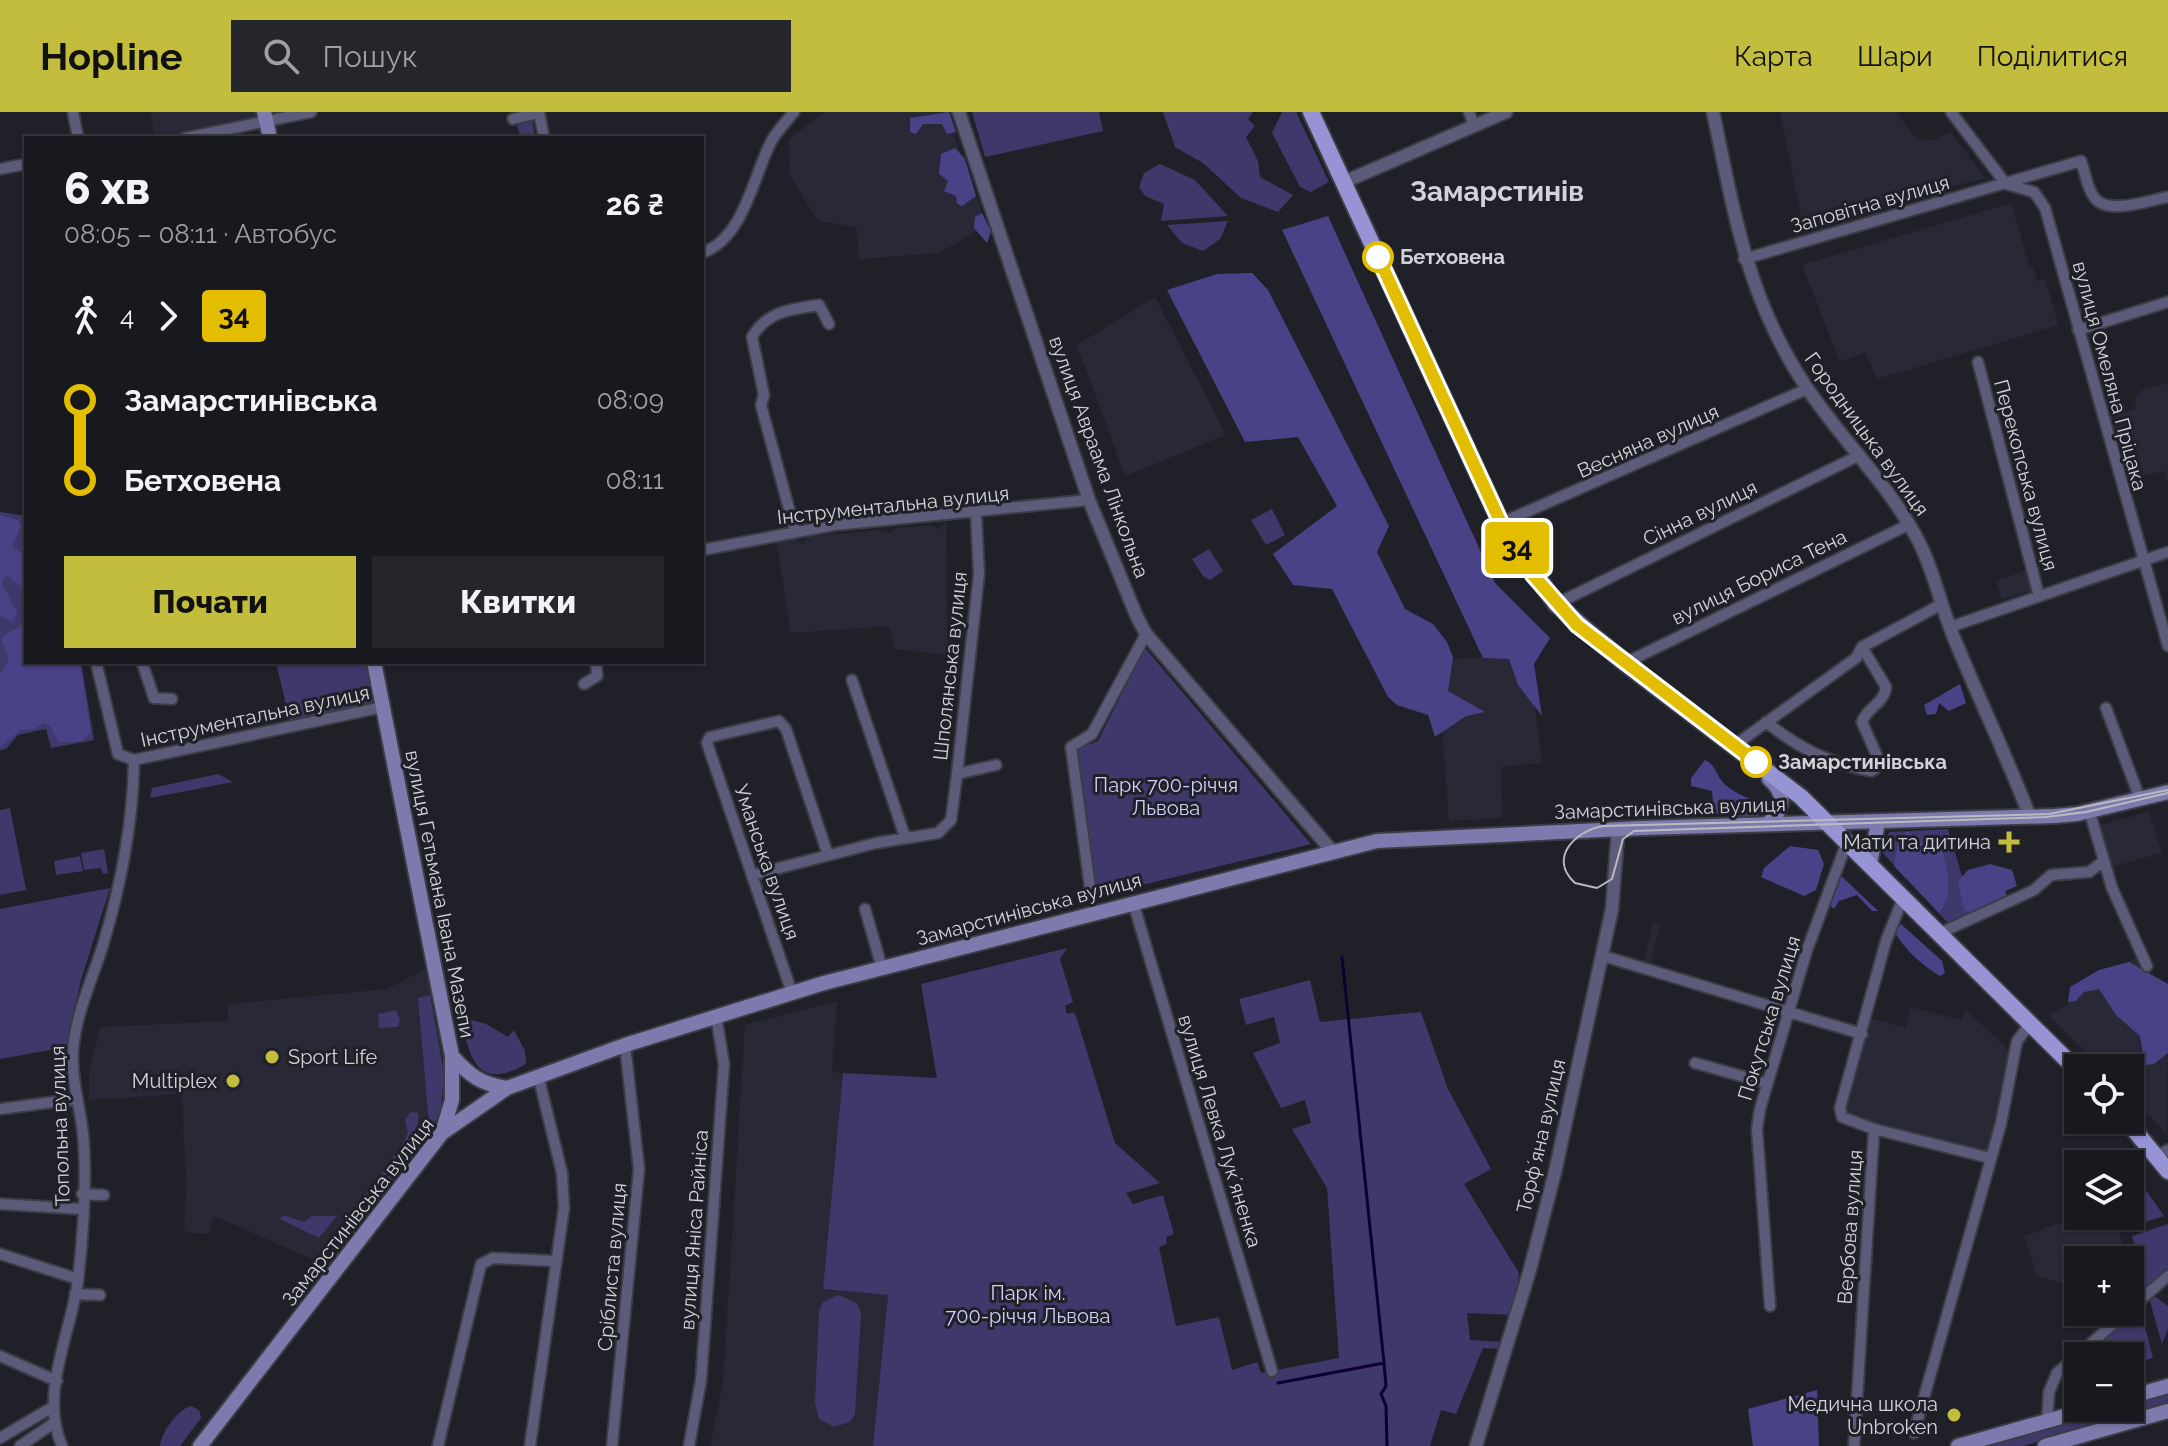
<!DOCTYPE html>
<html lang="uk">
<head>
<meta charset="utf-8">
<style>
  body { margin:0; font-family:Raleway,sans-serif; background:#25252c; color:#f1f3f6; height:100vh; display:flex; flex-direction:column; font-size:30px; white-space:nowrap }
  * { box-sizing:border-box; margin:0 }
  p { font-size:26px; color:#9fa0a4 }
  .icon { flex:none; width:44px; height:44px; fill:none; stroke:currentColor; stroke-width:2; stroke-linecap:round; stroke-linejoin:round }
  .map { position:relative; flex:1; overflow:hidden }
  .panel { position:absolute; left:24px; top:24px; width:680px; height:528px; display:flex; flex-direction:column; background:#18181f; border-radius:0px; box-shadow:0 2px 6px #0004,0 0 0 2px #36373d }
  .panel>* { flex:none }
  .badge { padding:0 16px; border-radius:6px; font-size:28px; line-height:52px }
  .fabs { position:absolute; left:2064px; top:942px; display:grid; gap:16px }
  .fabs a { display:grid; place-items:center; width:80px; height:80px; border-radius:0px; background:#18181f; box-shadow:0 2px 6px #0004,0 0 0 2px #36373d; font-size:40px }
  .map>.badge { position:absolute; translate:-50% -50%; box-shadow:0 0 0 4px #fff }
  .legs { display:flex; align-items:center; gap:12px; height:88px; padding:0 40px; font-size:26px }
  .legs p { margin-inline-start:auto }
  .headline { display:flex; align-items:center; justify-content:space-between; height:136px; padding:0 40px }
  h1 { font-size:44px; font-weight:800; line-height:60px }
  .cta { display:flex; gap:16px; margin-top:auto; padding:16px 40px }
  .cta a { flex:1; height:92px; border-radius:0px; background:#c3bd3e; color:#111; font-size:32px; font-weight:800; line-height:92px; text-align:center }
  .cta a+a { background:#25252c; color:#f1f3f6 }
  ul { padding:0 40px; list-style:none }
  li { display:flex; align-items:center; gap:28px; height:80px; font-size:30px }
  li i { display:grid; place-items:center; width:12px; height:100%; margin:0 10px; background:currentColor }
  li i::after { content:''; width:20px; height:20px; margin:-10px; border:6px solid; border-radius:50%; background:#18181f }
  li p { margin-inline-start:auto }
  li:first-child i { background:linear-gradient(#0000 50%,currentColor 0) }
  li:last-child i { background:linear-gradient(currentColor 50%,#0000 0) }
  header { display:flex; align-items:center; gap:48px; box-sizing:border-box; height:112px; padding:0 40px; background:#c3bd3e; color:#111 }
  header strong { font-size:38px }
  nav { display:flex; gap:44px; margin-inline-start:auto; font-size:28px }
  .search { width:560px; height:72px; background:#25252c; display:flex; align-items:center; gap:20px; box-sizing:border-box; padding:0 28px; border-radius:0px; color:#9fa0a4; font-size:30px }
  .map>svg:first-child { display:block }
  .built { fill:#292837 }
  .green { fill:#3e396a }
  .forest { fill:#4a4287 }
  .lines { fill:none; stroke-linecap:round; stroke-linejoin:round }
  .stream { stroke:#0d002f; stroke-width:3 }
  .minor-casing { stroke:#3c3c45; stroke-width:14 }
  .tertiary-casing { stroke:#3c3c45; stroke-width:16 }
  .secondary-casing { stroke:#3c3c45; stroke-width:18 }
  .primary-casing { stroke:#3c3c45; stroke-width:20 }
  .minor { stroke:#5c5b7a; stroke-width:10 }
  .tertiary { stroke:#5c5b7a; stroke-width:12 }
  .secondary { stroke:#7d7bad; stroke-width:14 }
  .primary { stroke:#9794d5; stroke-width:16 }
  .tram { stroke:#babac1; stroke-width:2 }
  .line-1-casing { stroke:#fff; stroke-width:18 }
  .line-1 { stroke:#e3bd00; stroke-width:12 }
  .stop-1-dot { fill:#fff; stroke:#e3bd00; stroke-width:4 }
  .poi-dot { fill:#c3bd3e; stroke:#202029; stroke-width:3 }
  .labels { text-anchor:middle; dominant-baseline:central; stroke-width:6; stroke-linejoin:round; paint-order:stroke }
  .street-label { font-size:20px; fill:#d2d2d9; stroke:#202029 }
  .stop-label { font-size:20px; font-weight:bold; fill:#d2d2d9; stroke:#202029; text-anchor:start }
  .park-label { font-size:20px; fill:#d0cff8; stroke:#202029 }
  .poi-label { font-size:20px; fill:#d2d2d9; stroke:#202029; text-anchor:end }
  .district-label { font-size:28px; font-weight:bold; fill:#d2d2d9; stroke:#202029 }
</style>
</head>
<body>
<header>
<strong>Hopline</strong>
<div class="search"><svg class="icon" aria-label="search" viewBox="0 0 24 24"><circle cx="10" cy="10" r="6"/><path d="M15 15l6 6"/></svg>Пошук</div>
<nav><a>Карта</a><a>Шари</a><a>Поділитися</a></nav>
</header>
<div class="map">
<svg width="2168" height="1334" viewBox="0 0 2168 1334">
  <rect width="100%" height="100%" fill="#202029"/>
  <path class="built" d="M150,0h110v4l-5,7 -100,14z
    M825,0h126l4,27 32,86 -48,28 -80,6 -3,-32 -38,-6 -28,-46 -1,-36z
    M1780,0h116l21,27 16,1 18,-8 34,46 -105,27 -76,26z
    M2011,91l19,64h3l4,14 8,-2 14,46 -182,54 -12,-27 -25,10 -38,-97z
    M1155,185l71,138 -101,41 -48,-131z
    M2168,271v102l-4,-14 -38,9 -21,-63 31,-8 -1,-13 9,-7z
    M946,411l2,132 -53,-6 -6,-23 -98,7 -15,-93 17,-4 9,8 8,-8 72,-6 7,3 7,-5 37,-3 5,4z
    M2030,457l5,21 -33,9 -6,-18z
    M1528,541l14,110 -41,4 1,51 -53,3 -12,-160z
    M2149,700l13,41 -52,14 -13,-39 3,-3z
    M1653,811l7,1 -9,39 -7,-2z
    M2137,844l31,51 -1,127 -37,-38v-28h-28l-53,-52z
    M429,855l21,110 -11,52 -111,144 -16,-14 -98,-43 -6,18 -24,-2 2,-50 -4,-88 -93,6v-28l11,-45 128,-6v-17l159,-15z
    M837,889l-5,71 11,1 -20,216 65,6 -15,151h-163l13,-64 22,-357z
    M1910,895l51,13 5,-10 45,42 -25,101 -140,-38 -1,-9 25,-88 36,10z
    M2078,1104h37l12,44h-49v28l-41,-12 -13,-40z"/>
  <path class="green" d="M972,0h127l4,19 -118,26z
    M1163,0h90l-5,7 7,7 -9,11 12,24 2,16 33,18 -15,17 -37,-14 -38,-35 -28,-16z
    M1282,0h14l33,70 -18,10 -11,-5 -28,-54z
    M532,7l3,19h-15l-3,-16z
    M1160,52l35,16 33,36 -67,5 3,-17 -19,-8 -6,-9 5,-14z
    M1228,109l-8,18 -17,12 -21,-8 -15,-18z
    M1272,397l13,26 -19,10 -15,-25z
    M0,400l26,4v146h55l13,78 -43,8 -5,-19 -28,6 -12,14 -6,1z
    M1209,437l14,22 -13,9 -7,-4 -11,-17z
    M1145,536l166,196 -219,53 5,-2 -20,-146 21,-8z
    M276,550h90l9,44 -85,16z
    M218,662l15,8 -83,16 2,-10z
    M10,696l16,82 -26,5v-85z
    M1948,717l25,84 -25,10 -66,-71 7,-20z
    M104,737l4,24 -5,1 -2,-6 -17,2 -3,-17z
    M80,744l3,15 -27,4 -2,-14z
    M110,776l-29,92 -15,67 -66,12v-150z
    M1067,836l-7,11 13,43 -8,4 2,8 7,-2 3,7 38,124 45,40 -34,10 7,11 30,-9 11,39 -8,3 1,7 -8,3 17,79 43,-9 13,53 25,-8 4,11 78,-15 -12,-170 -35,-59 19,-6 -6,-23 -24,8 -28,-55 27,-10 -6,-26 -28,8 -7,-26 71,-19 10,42 101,-10 27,77 43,80 -27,15 55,89 -5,42 -47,-2 3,27 35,2 -2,7 -20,-1 -27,66 -15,-4 -11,36h-557l15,-151 -65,-6 20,-216 94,5 -16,-94z
    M430,883l14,80 -4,40 -102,136 -4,-3 95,-125 -11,-125z
    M396,898l4,9 -2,8 -19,1 -1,-14z
    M461,905l25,7 22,13 6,-7 11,21 1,13c-49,28 -57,-7 -65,-47z
    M410,1000l8,1c3,36 -37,63 -57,89l43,-60 4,-10 -3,-11z
    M2145,1077l19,27 -34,11 -4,-11h4v-17z
    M283,1103l21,7 8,-6h25l-18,22 -39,-19z
    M2168,1112v45l-21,18 -15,-51z
    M838,1183l19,8 4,10 -6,101 -5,8 -16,5 -15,-8 -4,-16 4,-92 4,-9z
    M2154,1184l14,10v23l-6,15 -12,-43z
    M2140,1196l13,50 -23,7v-9h-44z
    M2168,1280v13l-145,41h-47l135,-38h19v-5z
    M191,1294l8,4 2,8 -21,28h-20c1,-13 18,-37 31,-40z"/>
  <path class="forest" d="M949,0l7,20 -9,2 -5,-10h-19l-7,10 -6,-2v-14z
    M955,36l10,11 11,37 -14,10 -5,-2 -1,-8 -12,-5 4,-10 -9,-7 2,-20z
    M982,101l9,18 -4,12 -13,-15 1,-11z
    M1328,104l167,367 55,55 -16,26 8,52 -24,-31 -9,-26 -26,-1 -201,-428z
    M1252,161l16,17 121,236 -12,26 28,57 28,15 14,18 6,15 -5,34 37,21 -19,4 -31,21 -7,-22 -31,-10 -9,-8 -56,-108 -39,-4 -20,-31 64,-48 -39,-69 -53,5 -78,-152 50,-16z
    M0,403l17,5 4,5 -9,22 14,9v34l-19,-15 -6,6 16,32 -5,9 -12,-7z
    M23,513l3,37h54l11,71 -10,8 -22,2 -9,-17 -7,-3 -8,6 -15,1 -20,18v-73l9,-16 -7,-18 2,-6z
    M1960,572l6,19 -17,8 -10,-8 -3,11 -9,1 -3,-10z
    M1705,648c10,5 10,11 16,20 9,12 26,17 39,24l-2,13 -22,1 -4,-15 -6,-1 -8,12 -4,-1 -2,-22 -21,-5v-8z
    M1907,719l14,11h19c6,24 16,50 -1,71l-45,-47 3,-18z
    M1790,734l28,4 6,14 -8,26 -12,6 -43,-19 3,-9z
    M1990,752l22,6 5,16 -12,5 3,7 -32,16 -12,-4 -6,-29 10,-11z
    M1835,758l43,41h-6l-15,-16 -18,6 -5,8 -9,-8 4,-26z
    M1901,812l41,37 3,12 -5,3c-18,-11 -34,-25 -45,-43z
    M2129,850l39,22v69l-14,11 -9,1 -5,-29 -24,-21 -17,-26 -15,3 -8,9 -8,1 2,-15 29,-17z
    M1817,1278l2,56h-66l-5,-37z"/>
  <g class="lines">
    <path class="stream" d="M1384,1251l2,23 -5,8 5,12 1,40
      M1278,1271l106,-20 -42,-406"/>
    <g class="minor-casing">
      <path id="minor" d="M73,0l5,26
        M539,0l5,26
        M1469,0l3,8
        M1951,0l55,72
        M513,7l26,-6
        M185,26l126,-26
        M0,57l26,-5
        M2006,72l28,8 11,16 123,438
        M702,141c42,-15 51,-76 69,-111 5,-10 15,-20 23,-30
        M1744,147l337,-98c4,11 6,27 13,36 12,19 56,3 74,0
        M2078,218l90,-28
        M1978,250l61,234
        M1501,411l306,-134
        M795,419l-34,-126 3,-10 -12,-58c15,-26 40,-28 67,-32l10,19
        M702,438l132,-25 255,-25
        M1556,492l304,-149
        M1950,515l218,-75
        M96,550l22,92 16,6
        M142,550l12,36 18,1
        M1625,551l285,-139
        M852,568l53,157
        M584,572l13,-8 -1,-14
        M2106,596l34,91
        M1766,610c33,26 62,41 105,49l5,-3 1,-12 -15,-34c5,-15 22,-18 24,-35l-24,-40
        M1735,633l121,-87 6,-11 80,-43
        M134,648l249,-53
        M957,662l22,-200 -3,-61
        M2089,698l23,78 35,78
        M752,763l124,-32 62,-10 13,-13 6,-46 39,-9
        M1090,775l-19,-140 21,-13 54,-100
        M1133,790l139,469
        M865,797l17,59
        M1938,822l96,-44 17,-15 38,-3 15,-11
        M1603,844l259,78
        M792,881l-85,-250 3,-6 69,-16 7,8 42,126
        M1695,951l71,20
        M0,997l76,-10
        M1874,1017l116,29
        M2157,1044l11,-6
        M82,1082l22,1
        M0,1092l82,5
        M0,1142l78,25
        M75,1182l25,1
        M1770,1194l-13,-177 3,-20 47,-159 40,-108
        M2130,1197l38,-33
        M0,1244l57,25
        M2047,1309l2,-29 8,-19 70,-61
        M1914,1321l87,-310 16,-82 13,-17
        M0,1326l51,-30
        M20,1334l34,-23
        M62,1334c-23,-53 9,-112 16,-166 5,-44 9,-102 5,-146 -3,-28 -12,-55 -10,-84 3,-37 19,-70 30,-105 18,-60 30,-122 31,-185
        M438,1334l43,-182 12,-6 62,3
        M530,1334l34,-238 -2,-35 -24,-98
        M612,1334l27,-277 -14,-124
        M689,1334l12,-66 23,-316 -8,-48
        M1854,1334l20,-317 -32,-12 -2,-9 46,-167 17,-43"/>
    </g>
    <g class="tertiary-casing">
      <path id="tertiary" d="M959,0l130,388 48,117 9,17 186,217
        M1713,0c21,100 34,186 92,273 32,49 75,90 105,141 21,33 28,71 42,107 25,62 54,121 78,184
        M1344,70l162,-70
        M1476,1334l53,-173 26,-101 57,-263 6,-79"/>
    </g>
    <g class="secondary-casing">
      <path id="secondary" d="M264,0l6,26
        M374,550l78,394v44l-10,33
        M1767,712c18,-14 19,-31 2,-45
        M1870,752l8,-42
        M452,944c18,20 29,28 55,32
        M2130,1285l38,-11
        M200,1334l242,-313 65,-45 118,-43 199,-62 553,-142 265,-13 413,-12 22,-2 91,-22
        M1958,1334l135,-38
        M2045,1334l123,-35"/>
    </g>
    <g class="primary-casing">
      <path id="primary" d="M1311,0l190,411 55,81 69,59 176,134 277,274
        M2126,1008l42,51"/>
    </g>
    <use href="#minor" class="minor"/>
    <use href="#tertiary" class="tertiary"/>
    <use href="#secondary" class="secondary"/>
    <use href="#primary" class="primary"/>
    <path class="tram" d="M2168,678l-119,24 -446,12c-28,5 -55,32 -28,57l22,5 15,-9 11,-40 11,-8 412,-14 40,-5 82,-19"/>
  </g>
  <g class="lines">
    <g class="line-1-casing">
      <path id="line-1" d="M1378,145l123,266 32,52 44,50 179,137"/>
    </g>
    <use href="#line-1" class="line-1"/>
  </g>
  <g class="stop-1-dot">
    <circle cx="1378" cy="145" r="14"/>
    <circle cx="1756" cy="650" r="14"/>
  </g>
  <g class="poi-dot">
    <path d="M2005 718h8v8h8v8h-8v8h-8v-8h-8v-8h8z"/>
    <circle cx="272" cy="945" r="8"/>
    <circle cx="233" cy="969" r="8"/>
    <circle cx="1954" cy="1303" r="8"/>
  </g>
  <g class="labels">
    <g class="street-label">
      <text transform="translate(1870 92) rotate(-16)">Заповітна вулиця</text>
      <text transform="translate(2110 264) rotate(75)">вулиця Омеляна Пріцака</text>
      <text transform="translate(1867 322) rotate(54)">Городницька вулиця</text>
      <text transform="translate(1648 329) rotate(-24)">Весняна вулиця</text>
      <text transform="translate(1099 345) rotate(70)">вулиця Авраама Лінкольна</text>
      <text transform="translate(2026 363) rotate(75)">Перекопська вулиця</text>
      <text transform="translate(893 393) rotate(-6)">Інструментальна вулиця</text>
      <text transform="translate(1700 401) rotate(-26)">Сінна вулиця</text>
      <text transform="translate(1759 465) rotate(-26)">вулиця Бориса Тена</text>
      <text transform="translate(950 554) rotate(-84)">Шполянська вулиця</text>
      <text transform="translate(255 604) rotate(-12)">Інструментальна вулиця</text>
      <text transform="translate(1670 696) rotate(-2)">Замарстинівська вулиця</text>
      <text transform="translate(767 750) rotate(71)">Уманська вулиця</text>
      <text transform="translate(440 782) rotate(79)">вулиця Гетьмана Івана Мазепи</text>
      <text transform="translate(1029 797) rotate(-15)">Замарстинівська вулиця</text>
      <text transform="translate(1769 906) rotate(-73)">Покутська вулиця</text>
      <text transform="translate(60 1014) rotate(-92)">Топольна вулиця</text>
      <text transform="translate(1220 1019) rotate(73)">вулиця Левка Лукʼяненка</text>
      <text transform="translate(1541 1024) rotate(-77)">Торфʼяна вулиця</text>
      <text transform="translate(358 1100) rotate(-52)">Замарстинівська вулиця</text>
      <text transform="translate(1850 1115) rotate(-86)">Вербова вулиця</text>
      <text transform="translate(694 1118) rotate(-86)">вулиця Яніса Райніса</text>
      <text transform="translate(612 1155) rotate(-85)">Сріблиста вулиця</text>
    </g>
    <g class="stop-label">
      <text x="1400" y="145">Бетховена</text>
      <text x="1778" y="650">Замарстинівська</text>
    </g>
    <g class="park-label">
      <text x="1166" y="673">Парк 700-річчя<tspan x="1166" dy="23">Львова</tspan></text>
      <text x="1028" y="1181">Парк ім.<tspan x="1028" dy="23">700-річчя Львова</tspan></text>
    </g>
    <g class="poi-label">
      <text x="1991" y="730">Мати та дитина</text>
      <text x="288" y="945" text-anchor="start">Sport Life</text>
      <text x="217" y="969">Multiplex</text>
      <text x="1938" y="1292">Медична школа<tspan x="1938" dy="23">Unbroken</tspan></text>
    </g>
    <g class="district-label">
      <text x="1497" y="79">Замарстинів</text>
    </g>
  </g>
</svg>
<div class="fabs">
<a><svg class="icon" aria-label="locate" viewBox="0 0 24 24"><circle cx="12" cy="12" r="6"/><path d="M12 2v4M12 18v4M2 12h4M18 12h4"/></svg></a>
<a><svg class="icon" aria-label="layers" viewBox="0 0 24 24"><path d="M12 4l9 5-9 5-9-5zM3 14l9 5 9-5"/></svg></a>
<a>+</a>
<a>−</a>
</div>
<b class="badge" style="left:1517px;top:436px;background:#e3bd00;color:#111">34</b>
<section class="panel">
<div class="headline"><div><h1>6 хв</h1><p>08:05 – 08:11 · Автобус</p></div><b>26 ₴</b></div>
<div class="legs"><svg class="icon" aria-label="walk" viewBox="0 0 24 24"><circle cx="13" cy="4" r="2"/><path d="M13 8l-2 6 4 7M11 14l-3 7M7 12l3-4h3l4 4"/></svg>4<svg class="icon" aria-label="forward" viewBox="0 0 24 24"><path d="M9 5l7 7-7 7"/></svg><b class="badge" style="background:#e3bd00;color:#111">34</b></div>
<ul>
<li><i style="color:#e3bd00"></i><b>Замарстинівська</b><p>08:09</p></li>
<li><i style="color:#e3bd00"></i><b>Бетховена</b><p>08:11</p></li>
</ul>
<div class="cta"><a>Почати</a><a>Квитки</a></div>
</section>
</div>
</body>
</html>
